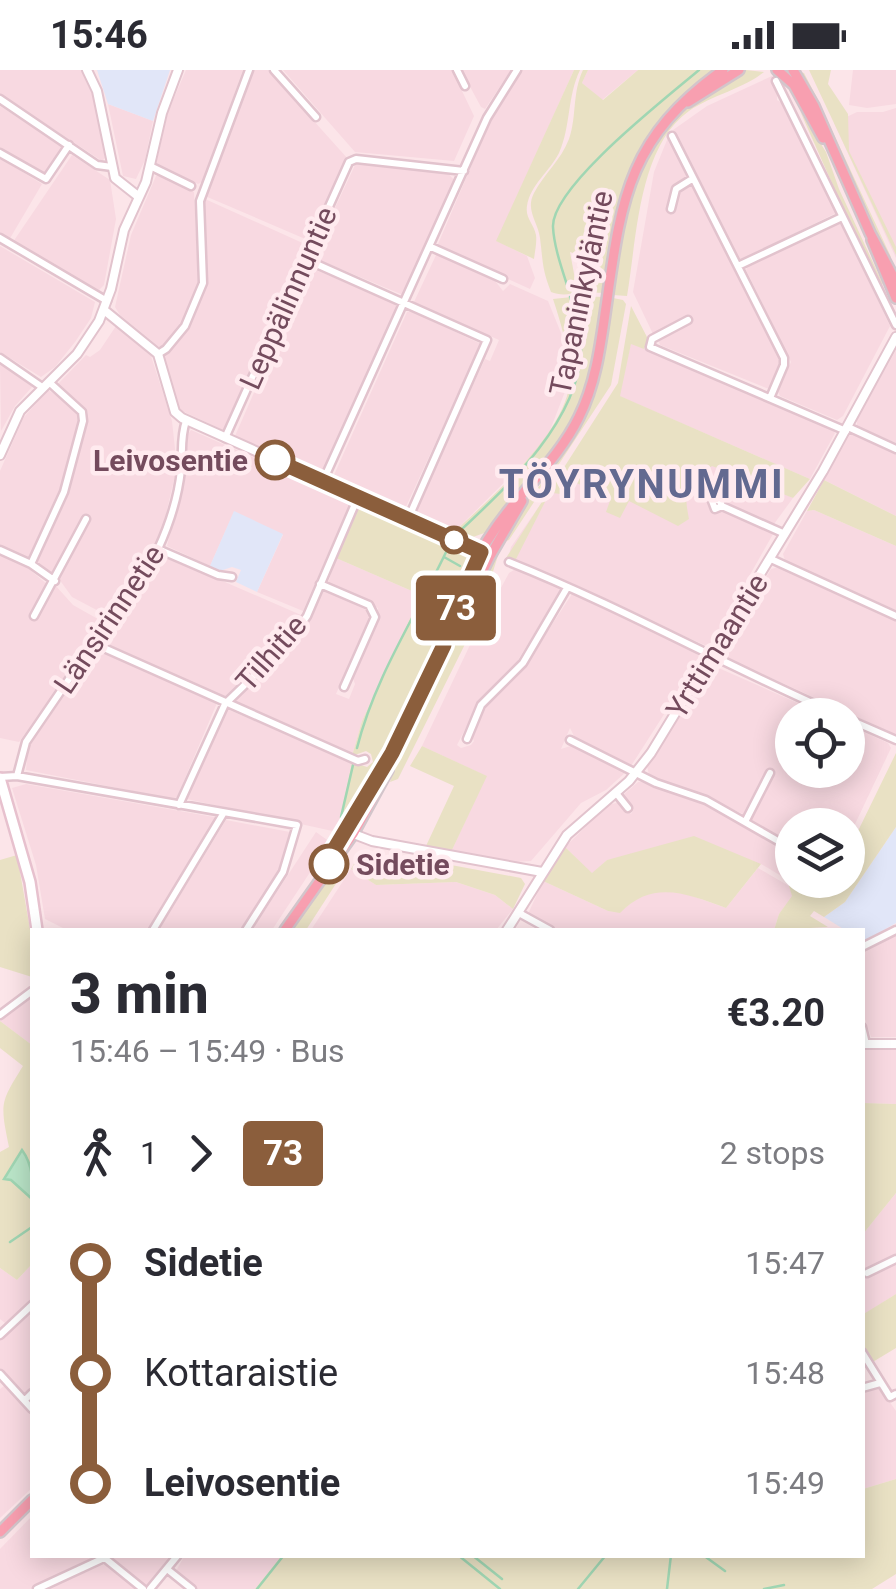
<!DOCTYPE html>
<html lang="en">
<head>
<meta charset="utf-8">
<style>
  body { margin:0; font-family:Roboto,sans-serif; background:#f2f2f3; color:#2b2b33; height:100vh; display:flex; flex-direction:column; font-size:38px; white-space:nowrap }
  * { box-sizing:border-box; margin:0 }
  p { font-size:32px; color:#7c7c81 }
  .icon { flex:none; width:55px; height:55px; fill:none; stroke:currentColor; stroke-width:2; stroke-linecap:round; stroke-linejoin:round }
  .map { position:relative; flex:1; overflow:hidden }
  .side { position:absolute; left:30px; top:858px; width:835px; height:630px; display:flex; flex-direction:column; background:#fff; border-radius:0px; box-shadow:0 5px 25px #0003 }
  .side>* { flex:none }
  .badge { padding:0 20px; border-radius:8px; font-size:35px; line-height:65px }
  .buttons { position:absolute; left:775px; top:628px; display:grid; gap:20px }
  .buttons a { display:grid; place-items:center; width:90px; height:90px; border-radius:50%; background:#fff; box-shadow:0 5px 25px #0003; font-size:50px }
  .map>.badge { position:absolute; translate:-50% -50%; box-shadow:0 0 0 5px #fff }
  .legs { display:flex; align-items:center; gap:15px; height:110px; padding:0 40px; font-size:32px }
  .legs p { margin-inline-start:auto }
  .head { display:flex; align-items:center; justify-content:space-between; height:170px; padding:0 40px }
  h1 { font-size:55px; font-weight:800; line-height:75px }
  ul { padding:0 40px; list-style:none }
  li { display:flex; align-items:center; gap:35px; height:110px; font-size:38px }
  li i { display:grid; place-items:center; width:15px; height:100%; margin:0 12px; background:currentColor }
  li i::after { content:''; width:25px; height:25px; margin:-12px; border:8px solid; border-radius:50%; background:#fff }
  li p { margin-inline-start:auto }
  li:first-child i { background:linear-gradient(#0000 50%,currentColor 0) }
  li:last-child i { background:linear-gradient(currentColor 50%,#0000 0) }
  .status { display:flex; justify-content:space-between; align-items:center; height:70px; padding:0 50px; background:#fff; direction:ltr }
  .status svg { height:28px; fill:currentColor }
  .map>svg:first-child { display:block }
  .residential { fill:#f8d9e1 }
  .education { fill:#e1e6f8 }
  .green { fill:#e9e1c4 }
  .water { fill:#bae5c8; stroke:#a0d6b3; stroke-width:2.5 }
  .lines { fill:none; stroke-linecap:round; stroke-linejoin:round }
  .stream { stroke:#a0d6b3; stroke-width:2.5 }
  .minor-casing { stroke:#e2c3cd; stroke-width:11 }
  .tertiary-casing { stroke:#e2c3cd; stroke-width:12 }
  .secondary-casing { stroke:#e7c1ce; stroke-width:14 }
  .primary-casing { stroke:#d3c5cb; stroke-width:14 }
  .minor { stroke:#fff; stroke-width:6 }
  .tertiary { stroke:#fff; stroke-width:8 }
  .secondary { stroke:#fff; stroke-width:9 }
  .primary { stroke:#f89fb0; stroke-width:9 }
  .line-1-casing { stroke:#fff; stroke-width:22 }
  .line-1 { stroke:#8b5e3c; stroke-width:15 }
  .stop-1-dot { fill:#fff; stroke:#8b5e3c; stroke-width:5 }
  .labels { text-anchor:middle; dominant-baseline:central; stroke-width:9; stroke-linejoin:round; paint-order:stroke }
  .street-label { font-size:30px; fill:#744b5d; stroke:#ffebef }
  .stop-label { font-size:30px; font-weight:bold; fill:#744b5d; stroke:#ffebef; text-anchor:end }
  .district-label { font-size:40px; font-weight:bold; letter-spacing:2.5px; fill:#626990; stroke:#ffebef }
</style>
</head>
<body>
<div class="status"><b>15:46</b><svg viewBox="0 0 49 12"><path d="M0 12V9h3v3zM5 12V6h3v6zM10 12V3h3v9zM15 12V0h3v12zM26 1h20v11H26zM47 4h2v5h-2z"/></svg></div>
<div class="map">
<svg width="896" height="1519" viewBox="0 0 896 1519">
  <rect width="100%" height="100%" fill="#fce5e9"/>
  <path class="residential" d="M0,0h81l12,26 12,62 -3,3 -102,-67z
    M186,0h57l-41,112 -4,2 -42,-20 12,-52z
    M253,0h15l80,89 -38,82 -105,-45z
    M283,0h169l22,46 -20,45 -99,-9z
    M461,0h50l-26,39 -4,-2z
    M522,0h52l-77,171 30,15 8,22 -5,11 -90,-41 -2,-4 52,-122z
    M588,0h50l-36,30 -20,-17z
    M853,0h43v34l-29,4 -18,-3z
    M772,6l5,12v12l8,5 51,108 -97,48 -4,-1 -62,-130 34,-24z
    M108,34l45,17 -8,39 -9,19 -13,-3z
    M0,36l63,41 -17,28 -46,-26z
    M896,38v150l-62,-135 23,-11h26z
    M669,65l19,40 -14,11 -5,24h5l4,-20 14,-6 89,178 -12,27 -109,-44 -2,-6 29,-21 -34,16 -20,-42 21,-120z
    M72,85l38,25 6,39 -12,66 -5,5 -86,-48z
    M0,88l42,26 -33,56 -9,-5z
    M356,93l90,8 8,9 -51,115 -91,-38z
    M161,104l33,18 4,90 -16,41 -20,23h-4l-38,-31 -5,-8 16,-72 25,-59z
    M205,129l102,46 -84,185 -43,-20 -16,-53 24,-29 18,-47z
    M838,153h3l49,103 -47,90 -6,4 -57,-24 -2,-4 13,-30 -45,-92 2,-4z
    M0,176l95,56 -4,16 -16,24 -20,25 -14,10 -41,-25z
    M437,183l55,24 11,14 7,-7 38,17 13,32 10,43 -22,57 -16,21 -80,79 -37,-16 -1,-5 70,-153 5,2 9,-21 -85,-38z
    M309,197l86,37 2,4 -76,166 -86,-38z
    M411,241l70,33 -77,167 -69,-30 -1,-6 73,-163z
    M116,256l35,30 21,65 5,46 -14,60 -11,23 -44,66 -36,-19 -13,-18 29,-61 -5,-2 -27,59 -20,-13 29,-63 23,-87 -31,-27 29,-30 4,2 10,-7z
    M631,273l200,85 4,5 -25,46 -191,-83z
    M896,280v93l-39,-17v-6z
    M0,293l30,19 2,5 -17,19 -14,25z
    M48,320l21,13 12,15 -20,74 -31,67 -30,-13v-75l24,-54z
    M191,360l153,67 6,6 -47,108 -46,-19 26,-57 -49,-23 -24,54 -43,-20 21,-87 -3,-20z
    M854,364l42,19v63l-72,-36 25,-44z
    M718,395l75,33 -19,26 -45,-19 -8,-10 -11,3 -1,7 5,5 10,-1 49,25 -64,113 -197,-87 -3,-5 2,-8 51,-74 119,27 7,-16 22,-18z
    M814,440l82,36v64l-111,-49 -2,-7 24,-43z
    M0,484l23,10 25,21 -19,32 3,3 4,-1v-5l19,-29 18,20 32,18 -86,119 -19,-4z
    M165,486l136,59 -17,25 -60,58 -119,-53 -2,-5 57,-82z
    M336,488l85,37 -59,126 -10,35 -119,-54 59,-59 20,-28 10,-24h6l42,21v6l-34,76 13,5 6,-15 -3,-8 26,-58v-10l-50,-25z
    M779,497l117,52v116l-173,-79 -1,-6 49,-81z
    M517,498l42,19 1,4 -45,74 -34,33 -24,47 4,3 10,-3 3,-4 -3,-7 15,-33 37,-32 49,-75 92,41 32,18 4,5 -69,108 -55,-26 -6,-12 -9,21 13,-4 53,26 -21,19 -25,13 -50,58 -16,1 -63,-12 34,-74 -64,-30 47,-99 40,-74z
    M95,581h5l117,52 -40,94 -4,2 -147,-29 2,-22z
    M714,596l111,49h-33v55h56v-45l40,18 3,5 -43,91v-14h-56v21l-42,-25 16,-38 10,-10 -9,-5 -24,46 -42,-19 -44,-14 -8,-6 -2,-9z
    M229,640l123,52 -15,70 -150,-33 38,-88z
    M646,711l63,23 83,47v29h3l-2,3 -32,-19 -144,-5 -10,1 -15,14 -27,-27 43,-42 12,-3 11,12 2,-3 -11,-15 16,-14z
    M26,714l188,33 3,3 -67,110h-83l-22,-11 -9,-54 -24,-77z
    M226,750l64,12 -10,39 -38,59h-83z
    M316,762l14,10 -58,88h-20z
    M758,798l31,18 4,10 -14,18 -5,16h-216l-30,-16 15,-33 65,30 12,1 18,-15 19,-6 27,2 42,15z
    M351,799l25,16 80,-3 39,13 18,14 -17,21h-185z
    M896,863v104h-25l-8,-24 -1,-63z
    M32,926v49l-32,-24z
    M862,979l34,1v54l-33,-1z
    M896,1123v62l-26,12 5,7 21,-13v33l-33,21v-81z
    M32,1194v38l-27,21 -5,-4v-51l17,12z
    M32,1239v81l-4,4 -5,-1 -23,-25v-29z
    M4,1316h4l24,26v76l-32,30v-129z
    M880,1318l16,23v68l-33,10 -1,-98z
    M32,1446v39h59l-1,6 -60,28h-30v-40z
    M107,1485h64l-25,31z
    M185,1485h97l-27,34h-57l-22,-18z
    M105,1494l31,25h-89z"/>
  <path class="education" d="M97,0h73l-17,51 -45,-17z
    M234,441l49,23 -26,58 -21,-10 5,-12 -9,-3 -12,4 -10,-5z
    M896,757v96l-33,19 -1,-12h-17l-21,-13 21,-15z"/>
  <path class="green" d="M574,0h6c-13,27 -9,56 -21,83 -9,18 -29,32 -32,53 -2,12 7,18 9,29 1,7 -1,16 -2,24l-38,-18z
    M583,0h5l-6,13 21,17 35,-30h77c-87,59 -96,126 -111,223l-21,-1 -7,-38 -6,-2 7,38c-6,6 -18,5 -26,2 -9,-23 -8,-30 -11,-54 -2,-16 -15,-28 -6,-45 10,-19 27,-33 35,-54 8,-23 3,-46 14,-69z
    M746,0l18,2c-21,17 -52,23 -75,39 -51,36 -52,127 -62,185l-14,-1c9,-65 15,-138 68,-183 19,-17 44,-27 65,-42z
    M809,0h22l-3,14 20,30 1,37 47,96v8z
    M800,2l4,1 12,23 75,161 -2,2 -58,-121 -7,-21z
    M800,41l26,41 13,37 44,95 -5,3z
    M581,226l21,1c-4,28 -5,58 -13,86 -16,58 -67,102 -102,149l-14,5 -19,-5c36,-34 120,-105 116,-159 -2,-25 -9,-50 -17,-74z
    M613,228l10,2 3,4 -15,81 -102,155 -6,2c23,-46 59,-79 81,-123 18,-38 21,-80 29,-121z
    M631,236l17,33 -4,10 -13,-5 -11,52 190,83 -17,19 -81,-32c-26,17 -29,23 -23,53l-11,7 -49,-25 -9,17 -14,-6 5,-14 -37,-16 -6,13 -15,-2 -5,3 -33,65 -9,-3 112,-175z
    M824,410l72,36v30l-82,-36 -7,1z
    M363,435l86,40 18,12 -35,103 -31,67 -60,106 -4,-1 15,-70 15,5 6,-5 -2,-8 -5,-3 -14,5 10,-35 59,-126 -85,-37 22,-52z
    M501,476l-22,70 -81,163 -8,3 11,-35 83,-175z
    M422,676l65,30 -35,74 -26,-4 28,-60 -44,-20z
    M896,683v74l-51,75 -21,15 -10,-6 -4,5 18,11 -54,3 5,-16 13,-18 -3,-10 6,-6h53v-41l4,-9 6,1z
    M694,766l67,28 -35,44c-39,-14 -73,-29 -106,5l-12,-2 -65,-30 22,-34 27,26 15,-13z
    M343,781l5,6 -9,22 -33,51h-16z
    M392,784l129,24 4,6 -12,25 -18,-14 -39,-13 -80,3 -25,-16 7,-12 27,9z
    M17,785l15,85v37l-32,-10v-107z
    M0,951l32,24v219l-15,16 -17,-12v-116l9,-5c-9,-44 -9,-44 14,-81l-23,-18z
    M863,1033l33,1v89l-33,41z
    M896,1224v54l-25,15 -8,-16 -1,-32z
    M896,1409v95l-24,15h-617l27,-34h580l1,-66z"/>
  <path class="water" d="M22,1080c11,15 11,32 10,49l-21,-19 -7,-1z"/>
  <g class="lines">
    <path class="stream" d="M568,218c-6,-19 -14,-41 -15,-61 -2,-40 113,-129 146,-157
      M461,460c48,-45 117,-109 120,-179 1,-17 -5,-38 -11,-54
      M444,487l16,9
      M357,678c18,-72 60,-134 91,-200
      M341,747l12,-52
      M10,1172l22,-15
      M458,1485l42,34
      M472,1485l30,24
      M703,1485l22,16
      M257,1519l27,-34
      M578,1519l28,-34
      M667,1519l4,-34
      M764,1519l20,-4"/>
    <g class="minor-casing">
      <path id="minor" d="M274,0l42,47
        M457,0l8,16
        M776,11l120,244
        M0,29l97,66 15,2
        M672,66l112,222v7l-14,33
        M0,83l46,26 23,-34
        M150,96l41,20
        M671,139l5,-20 16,-10
        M0,168l107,63
        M431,177l72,32
        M305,189l182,81 -79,179
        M738,196l104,-49
        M688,250l-36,19 -2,8 196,84
        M158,284l8,-5 19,-23 18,-43 -3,-82 49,-131
        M0,288l42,29
        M848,357l48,22
        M225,368l124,-276 7,-3 108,12
        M323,411l164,-363 30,-48
        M722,436l-7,3 -3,-8 7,-2 3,7 63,28
        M158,479l60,26 14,2
        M0,480l31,14 24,17
        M771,489l125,57
        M509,492c113,45 219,105 330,153
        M31,494l33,-72 19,-71 -1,-9 -33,-30
        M320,514l49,21 6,12 -31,70
        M34,546l52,-97
        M95,574l263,117 7,-2
        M848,649l48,21
        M467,669l14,-34 42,-42 44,-75
        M570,670l86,43 50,17 86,49
        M17,706l9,-34 132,-193c12,-26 20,-51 23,-79 2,-18 -1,-32 5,-49
        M0,707l17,-1 280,49 -14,47 -37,58
        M616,723l12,15
        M179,735l46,-101 63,-61 19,-27 51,-119
        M745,752l25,-49
        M519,843l31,17
        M153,860l70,-116
        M862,877l34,-17
        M0,945l32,-24
        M862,957l4,17
        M867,1203l29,-14
        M0,1265l32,-30
        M862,1282l28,45 6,-3
        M0,1304l32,35
        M862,1318l18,-5
        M25,1330l7,-7
        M101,1485l42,34
        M167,1499l25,20
        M37,1519l67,-31
        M150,1519l28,-34"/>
    </g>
    <g class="tertiary-casing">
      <path id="tertiary" d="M87,0l10,21 18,87 24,19
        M104,240l54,44 17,58 7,6 308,138
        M0,385l20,-44 57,-57 22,-33 12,-32 13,-59 22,-48 16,-69 16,-43
        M351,763l21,8 170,31
        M507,860l60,-95 62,-54 22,-28 172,-282 73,-134
        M862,974h34"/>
    </g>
    <g class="secondary-casing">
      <path id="secondary" d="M0,708l30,104 7,48"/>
    </g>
    <g class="primary-casing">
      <path id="primary" d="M777,0l17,15 29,53
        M793,0l21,36 56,127 26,49
        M688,32l51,-32
        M872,170l24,58
        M444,575c5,-43 39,-103 66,-136 24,-30 52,-57 69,-92 16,-32 21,-68 26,-103 16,-111 20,-174 118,-244
        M329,794l3,-11 61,-100 97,-197 32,-55
        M285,860l68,-96 35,-64
        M0,1462l32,-32"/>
    </g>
    <use href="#minor" class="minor"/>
    <use href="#tertiary" class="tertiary"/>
    <use href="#secondary" class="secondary"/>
    <use href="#primary" class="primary"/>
  </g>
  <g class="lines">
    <g class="line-1-casing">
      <path id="line-1" d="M275,390l206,92 -36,81 -1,12 -52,108 -60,100 -3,11"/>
    </g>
    <use href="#line-1" class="line-1"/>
  </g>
  <g class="stop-1-dot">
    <circle cx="275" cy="390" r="18"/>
    <circle cx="454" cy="470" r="12"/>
    <circle cx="329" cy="794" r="18"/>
  </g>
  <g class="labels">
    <g class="street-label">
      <text transform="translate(581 223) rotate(-78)">Tapaninkyläntie</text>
      <text transform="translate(288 228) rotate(-66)">Leppälinnuntie</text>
      <text transform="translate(109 549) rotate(-56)">Länsirinnetie</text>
      <text transform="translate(717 576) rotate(-58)">Yrttimaantie</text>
      <text transform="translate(271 583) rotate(-49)">Tilhitie</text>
    </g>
    <g class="stop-label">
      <text x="248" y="390">Leivosentie</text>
      <text x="356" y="794" text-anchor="start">Sidetie</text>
    </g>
    <g class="district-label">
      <text x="642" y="414">TÖYRYNUMMI</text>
    </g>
  </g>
</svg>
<div class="buttons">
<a><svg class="icon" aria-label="locate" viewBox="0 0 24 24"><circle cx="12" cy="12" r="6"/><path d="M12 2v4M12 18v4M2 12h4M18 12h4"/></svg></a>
<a><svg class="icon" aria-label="layers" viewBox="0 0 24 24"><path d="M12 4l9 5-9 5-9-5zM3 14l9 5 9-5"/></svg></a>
</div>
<b class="badge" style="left:456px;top:538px;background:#8b5e3c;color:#fff">73</b>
<section class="side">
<div class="head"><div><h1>3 min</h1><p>15:46 – 15:49 · Bus</p></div><b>€3.20</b></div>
<div class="legs"><svg class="icon" aria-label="walk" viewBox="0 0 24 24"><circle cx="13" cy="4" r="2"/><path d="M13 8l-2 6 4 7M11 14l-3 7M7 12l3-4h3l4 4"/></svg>1<svg class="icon" aria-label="forward" viewBox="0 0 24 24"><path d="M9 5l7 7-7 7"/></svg><b class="badge" style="background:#8b5e3c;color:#fff">73</b><p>2 stops</p></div>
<ul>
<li><i style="color:#8b5e3c"></i><b>Sidetie</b><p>15:47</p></li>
<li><i style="color:#8b5e3c"></i><span>Kottaraistie</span><p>15:48</p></li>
<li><i style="color:#8b5e3c"></i><b>Leivosentie</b><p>15:49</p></li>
</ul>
</section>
</div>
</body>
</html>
